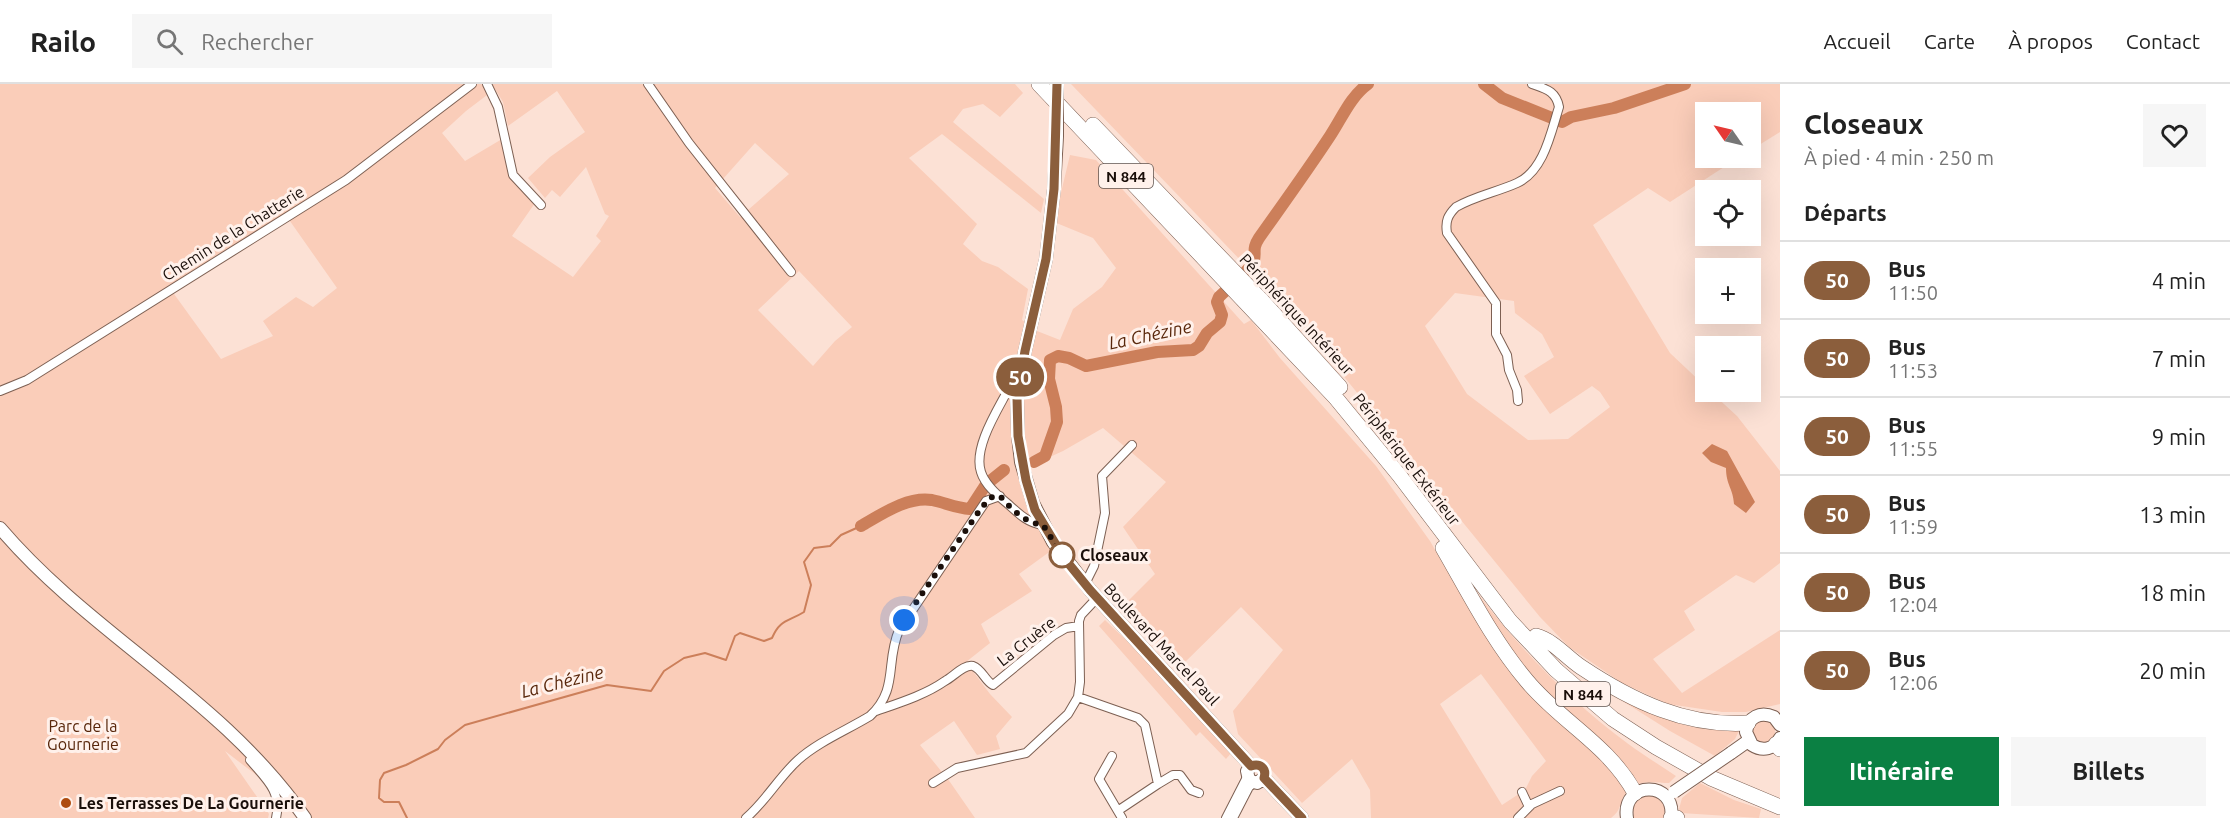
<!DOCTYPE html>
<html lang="fr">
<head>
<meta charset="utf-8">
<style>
  body { margin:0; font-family:Ubuntu,sans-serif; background:#f6f6f6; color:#222; height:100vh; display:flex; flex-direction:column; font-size:22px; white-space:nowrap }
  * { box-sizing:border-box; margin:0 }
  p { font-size:20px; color:#767676 }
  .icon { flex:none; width:33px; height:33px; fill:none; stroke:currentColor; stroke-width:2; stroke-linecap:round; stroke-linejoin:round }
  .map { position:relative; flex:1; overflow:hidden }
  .details { display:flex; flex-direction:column; background:#fff; width:450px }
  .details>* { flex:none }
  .badge { padding:0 12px; border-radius:20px; font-size:21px; line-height:39px }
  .needle { width:39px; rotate:304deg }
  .tools { position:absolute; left:1695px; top:18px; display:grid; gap:12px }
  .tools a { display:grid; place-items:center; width:66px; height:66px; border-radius:0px; background:#fff; box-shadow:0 6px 24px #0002; font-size:30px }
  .you { position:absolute; width:30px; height:30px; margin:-15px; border:4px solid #fff; border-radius:50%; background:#1a73e8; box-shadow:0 0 0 9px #1a73e833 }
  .map>.badge { position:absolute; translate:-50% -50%; box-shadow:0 0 0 3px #fff }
  h2 { padding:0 24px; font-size:22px; line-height:54px }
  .round { display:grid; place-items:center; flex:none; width:63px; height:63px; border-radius:0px; background:#f6f6f6 }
  .summary { display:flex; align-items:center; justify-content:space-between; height:102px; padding:0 24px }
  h1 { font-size:28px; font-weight:600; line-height:45px }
  .action { display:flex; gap:12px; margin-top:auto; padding:12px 24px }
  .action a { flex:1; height:69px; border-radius:0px; background:#0b8043; color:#fff; font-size:24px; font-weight:600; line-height:69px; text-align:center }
  .action a+a { background:#f6f6f6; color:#222 }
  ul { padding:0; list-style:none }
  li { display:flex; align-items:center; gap:18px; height:78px; padding:0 24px; border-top:2px solid #e0e0e0 }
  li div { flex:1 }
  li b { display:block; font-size:22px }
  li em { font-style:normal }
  li .badge { min-width:66px; font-weight:700; text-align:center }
  header { display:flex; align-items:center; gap:36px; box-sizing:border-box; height:84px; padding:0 30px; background:#fff; border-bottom:2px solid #e0e0e0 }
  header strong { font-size:28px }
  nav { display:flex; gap:33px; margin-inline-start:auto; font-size:21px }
  .search { width:420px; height:54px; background:#f6f6f6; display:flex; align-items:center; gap:15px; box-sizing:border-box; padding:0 21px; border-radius:0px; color:#767676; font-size:22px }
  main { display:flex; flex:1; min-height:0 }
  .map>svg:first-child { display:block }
  .green { fill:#facdb9; fill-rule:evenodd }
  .water { fill:#cc7f5a }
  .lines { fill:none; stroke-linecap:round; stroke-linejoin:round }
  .stream { stroke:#cc7f5a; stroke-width:2 }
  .river { stroke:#cc7f5a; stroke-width:12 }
  .street-casing { stroke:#7d6053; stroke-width:10 }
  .secondary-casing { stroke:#7d6053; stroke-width:14 }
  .highway-casing { stroke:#7d6053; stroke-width:16 }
  .street { stroke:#fff; stroke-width:8 }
  .secondary { stroke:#fff; stroke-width:12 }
  .highway { stroke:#fff; stroke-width:15 }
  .secondary-bridge-casing { stroke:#7d6053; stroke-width:14; stroke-linecap:butt }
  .secondary-bridge { stroke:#fff; stroke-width:12 }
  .line-casing { stroke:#fff; stroke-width:14 }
  .line { stroke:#8b5e3c; stroke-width:9 }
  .walk { stroke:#1a0f0a; stroke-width:6; stroke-dasharray:0 10.8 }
  .stop-dot { fill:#fff; stroke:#8b5e3c; stroke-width:3 }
  .poi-dot { fill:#ae4c0f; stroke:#fff1eb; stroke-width:2 }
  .labels { text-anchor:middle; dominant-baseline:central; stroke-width:6; stroke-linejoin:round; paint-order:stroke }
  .shield { fill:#fff1eb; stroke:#5f534e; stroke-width:1.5 }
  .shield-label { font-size:15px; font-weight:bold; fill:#1a0f0a }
  .street-label { font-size:16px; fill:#1a0f0a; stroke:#fff1eb }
  .stop-label { font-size:16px; font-weight:bold; fill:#1a0f0a; stroke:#fff1eb; text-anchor:start }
  .park-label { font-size:16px; fill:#572509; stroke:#fff1eb }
  .poi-label { font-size:16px; font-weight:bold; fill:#1a0f0a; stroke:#fff1eb; text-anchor:start }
  .water-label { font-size:18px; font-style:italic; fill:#59270b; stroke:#fff1eb }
</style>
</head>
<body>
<header>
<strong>Railo</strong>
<div class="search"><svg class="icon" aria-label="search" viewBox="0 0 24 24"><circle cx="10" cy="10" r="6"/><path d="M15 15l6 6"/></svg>Rechercher</div>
<nav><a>Accueil</a><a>Carte</a><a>À propos</a><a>Contact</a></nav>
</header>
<main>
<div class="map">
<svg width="1780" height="734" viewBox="0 0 1780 734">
  <rect width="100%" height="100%" fill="#fce1d5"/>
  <path class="green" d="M0,0h1015l8,9 -23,24 -17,-13 -20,5 -10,13 91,77 -3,14 -99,-79 -33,24 68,66 -14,20 19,17 16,6 30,22 -6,31 15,11 23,9 13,-31 29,-22 14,-19 -23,-30 -39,-16 16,-67 26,5 148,164 7,-4 29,38 96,108 54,75 24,42 10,-8c45,63 101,122 163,168 16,12 33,22 49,33l-7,7c-15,0 -34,-5 -44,11 -6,9 -3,16 -14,24h-240l-1,-28 -18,-31 -50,44 -64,-69 -5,-23 50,-61 -42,-43 -63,62 -57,-61 34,-34 -32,-47 43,-45 -63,-54 -40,23 -44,20 33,79 -33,24 13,17 -51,33 9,19 -24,19 24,32 22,23 -16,19 4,13 -23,6 -23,-34 -34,24 30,37 25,36h-663l-87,-67 44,63 -1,4h-268zM495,5l8,13 5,24 49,-35 28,41 -35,25 -22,21 17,20 7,-8 8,7 26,-30 19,47 4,2 -13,20 5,5 -28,36 -61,-41 23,-33 -26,-26 -7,-38 -37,22 -23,-28 24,-22zM755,59l34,31 -49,43 -25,-29zM285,130l52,74 -24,19 -17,-10 -33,24 10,15 -52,23 -52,-72 43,-29zM799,187l53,56 -17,14 -22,25 -55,-56zM1481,590l65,87 -14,15 -7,14 -23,15 -62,-101z
    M1071,0h709v48l-29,18 -1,-38h-44v46h32l-68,44 -22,-14 -55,37 77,128 35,33 1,6h5l26,24 43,55v92l-26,20 -18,-8 -52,36 11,19 -42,29 29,34 98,-63v74l-34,8h-24l-54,-8 -46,-21 -53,-36 -29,-30 -243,-298zM1455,209l59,8 1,12 27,21 12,23 -30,19 26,38 42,-28 8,6 10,15 -42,32 -40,1 -61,-46 -42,-68z
    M1105,536l42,40 85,92 -6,7 -26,-27 -4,4 -97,-110z
    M1621,616c39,17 75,35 119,29l-5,10 -20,17 -45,-25z
    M1751 647a12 12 0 1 1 24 0a12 12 0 1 1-24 0Z
    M1700,699l34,17 27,9 -2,9 -78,-5 -2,-4 3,-11z
    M1651,710c10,6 17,11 12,24h-29l-1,-13 7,-8z"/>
  <path class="water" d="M1712,360l15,7 28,51 -9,11 -12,-9c-1,-16 -8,-19 -8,-36l-15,-6 -9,-9z"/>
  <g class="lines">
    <path class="stream" d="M407,734l-8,-16h-15l-5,-4 1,-18 4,-7 22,-8 32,-16 7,-9 20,-15 142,-40 44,6 13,-20 20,-13 21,-5 21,7 9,-24 5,-3 24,8 8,-3c8,-19 16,-16 32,-26l7,-27 -7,-23 10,-14 16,-2 11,-11 20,-9"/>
    <path class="river" d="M1484,0l18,14 60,24 9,-5 43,-9 71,-24
      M1034,378l11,-6 12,-34 -1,-15 -7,-28 1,-19 8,-4 11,2 17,8 71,-14 36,-2 6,-4 8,-13 13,-11 2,-7 -5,-13 2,-5c8,-8 32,-27 35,-37 2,-10 -2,-11 5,-22 24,-34 48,-67 71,-102 12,-18 20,-39 38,-52
      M989,398l15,-12
      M861,442c21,-12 47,-30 71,-26 14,3 24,8 38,9l15,-23"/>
    <g class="street-casing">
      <path id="street" d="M487,0l11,23 15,68 28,30
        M648,0l41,59 102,129
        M1019,300l-6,1 -5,5c-11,21 -35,58 -27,82 4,13 17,24 27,32 11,10 20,19 35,21
        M0,307l27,-11 319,-200 126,-96
        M1518,317l-1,-11 -8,-20 -2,-15 -11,-21v-31l-49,-70c-2,-12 1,-18 9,-26 19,-11 41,-15 61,-24 27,-12 34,-51 42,-76 -3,-16 -13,-18 -27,-23
        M1085,500l9,-18 11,-53 -3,-37 30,-31
        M1078,613l60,21 7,7 13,59 -39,26
        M876,627c23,-8 49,-16 69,-30 8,-4 19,-17 28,-15 9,3 12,15 20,19l61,-50 12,-7 13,-2
        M1112,672l-13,23 23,39
        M250,676c16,19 32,31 26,58
        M933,699l24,-15 69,-15 42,-39 10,-17 2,-15 -1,-61 2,-6 16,-17
        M1158,700l15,-9h7l11,15 8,3
        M1522,708l7,15
        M746,734c20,-17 33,-41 52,-58 20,-18 49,-30 72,-44 29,-27 15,-53 29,-86l87,-129 14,-5
        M1226,734l21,-41
        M1233,734l16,-31 5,-4
        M1518,734l14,-14 28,-13"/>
    </g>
    <g class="secondary-casing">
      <path id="secondary" d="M1057,52l-3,53 -8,70 -21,92 -8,47 1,38 3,26 12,41 20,39 37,48 161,176
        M0,444c92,108 223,171 305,290
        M1780,641l-6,-8c-14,-6 -26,0 -28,15l6,13c11,7 22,4 28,-7
        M1731,669l17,-12
        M1251,682l-4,5 2,9 8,3 7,-5
        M1264,694l38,40
        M1627,734c-6,-38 50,-38 44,0"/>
    </g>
    <g class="highway-casing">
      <path id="highway" d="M1039,0l296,313 64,78 111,146 46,49 57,49 43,28 55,31 69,29
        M1093,41l172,179 75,83
        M1443,464c26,45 50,93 84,133 34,41 81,63 108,112
        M1536,552c18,5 30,21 45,31 51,34 105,60 167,56
        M1776,660l4,5
        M1671,734h6"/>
    </g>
    <use href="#street" class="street"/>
    <use href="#secondary" class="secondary"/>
    <use href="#highway" class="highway"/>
    <g class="secondary-bridge-casing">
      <path id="secondary-bridge" d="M1057,52v-52
        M1674,708l57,-39"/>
    </g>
    <use href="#secondary-bridge" class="secondary-bridge"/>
  </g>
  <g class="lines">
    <g class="line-casing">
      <path id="line" d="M1057,0l-3,105 -8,70 -21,92 -8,47 1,38 8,44 9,30 29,48 26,32 161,176c9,-3 16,2 13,12l38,40"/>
    </g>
    <use href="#line" class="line"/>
    <path class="walk" d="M904,536l78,-113 10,-10 8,-1c11,13 25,27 43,29l21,33 -2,-3"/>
  </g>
  <circle class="stop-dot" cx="1062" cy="471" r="12"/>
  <circle class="poi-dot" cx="66" cy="719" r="6"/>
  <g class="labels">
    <g class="shield">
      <rect x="1099" y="80" width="54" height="24" rx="4.5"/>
      <rect x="1556" y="598" width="54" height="24" rx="4.5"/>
    </g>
    <g class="shield-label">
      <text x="1126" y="92">N 844</text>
      <text x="1583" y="610">N 844</text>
    </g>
    <g class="street-label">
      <text transform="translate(233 149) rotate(-32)">Chemin de la Chatterie</text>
      <text transform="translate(1297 230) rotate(47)">Périphérique Intérieur</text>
      <text transform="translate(1407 375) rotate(52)">Périphérique Extérieur</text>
      <text transform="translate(1026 557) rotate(-38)">La Cruère</text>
      <text transform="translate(1162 560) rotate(47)">Boulevard Marcel Paul</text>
    </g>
    <g class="stop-label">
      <text x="1080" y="471">Closeaux</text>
    </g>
    <g class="park-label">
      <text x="83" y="642">Parc de la<tspan x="83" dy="18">Gournerie</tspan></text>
    </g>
    <g class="poi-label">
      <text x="78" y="719">Les Terrasses De La Gournerie</text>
    </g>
    <g class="water-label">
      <text transform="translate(1150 250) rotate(-12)">La Chézine</text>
      <text transform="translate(562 597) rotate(-14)">La Chézine</text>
    </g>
  </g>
</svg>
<div class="tools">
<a><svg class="needle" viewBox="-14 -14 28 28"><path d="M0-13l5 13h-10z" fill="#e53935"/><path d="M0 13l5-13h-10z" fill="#767676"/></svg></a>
<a><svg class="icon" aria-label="locate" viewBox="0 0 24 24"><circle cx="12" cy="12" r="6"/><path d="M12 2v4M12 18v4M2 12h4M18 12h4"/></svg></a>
<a>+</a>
<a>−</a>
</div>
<div class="you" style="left:904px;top:536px"></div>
<b class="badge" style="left:1020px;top:293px;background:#8b5e3c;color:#fff">50</b>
</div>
<section class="details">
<div class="summary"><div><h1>Closeaux</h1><p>À pied · 4 min · 250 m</p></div><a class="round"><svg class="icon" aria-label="heart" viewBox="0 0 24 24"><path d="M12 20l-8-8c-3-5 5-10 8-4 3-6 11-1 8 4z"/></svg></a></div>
<h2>Départs</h2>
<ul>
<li><span class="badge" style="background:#8b5e3c;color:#fff">50</span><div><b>Bus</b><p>11:50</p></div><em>4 min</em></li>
<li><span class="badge" style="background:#8b5e3c;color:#fff">50</span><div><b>Bus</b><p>11:53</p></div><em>7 min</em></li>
<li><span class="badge" style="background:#8b5e3c;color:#fff">50</span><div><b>Bus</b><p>11:55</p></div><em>9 min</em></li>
<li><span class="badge" style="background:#8b5e3c;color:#fff">50</span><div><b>Bus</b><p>11:59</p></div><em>13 min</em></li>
<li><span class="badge" style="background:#8b5e3c;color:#fff">50</span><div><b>Bus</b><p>12:04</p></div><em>18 min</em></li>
<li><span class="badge" style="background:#8b5e3c;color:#fff">50</span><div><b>Bus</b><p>12:06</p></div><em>20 min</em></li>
</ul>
<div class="action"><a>Itinéraire</a><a>Billets</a></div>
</section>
</main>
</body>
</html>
